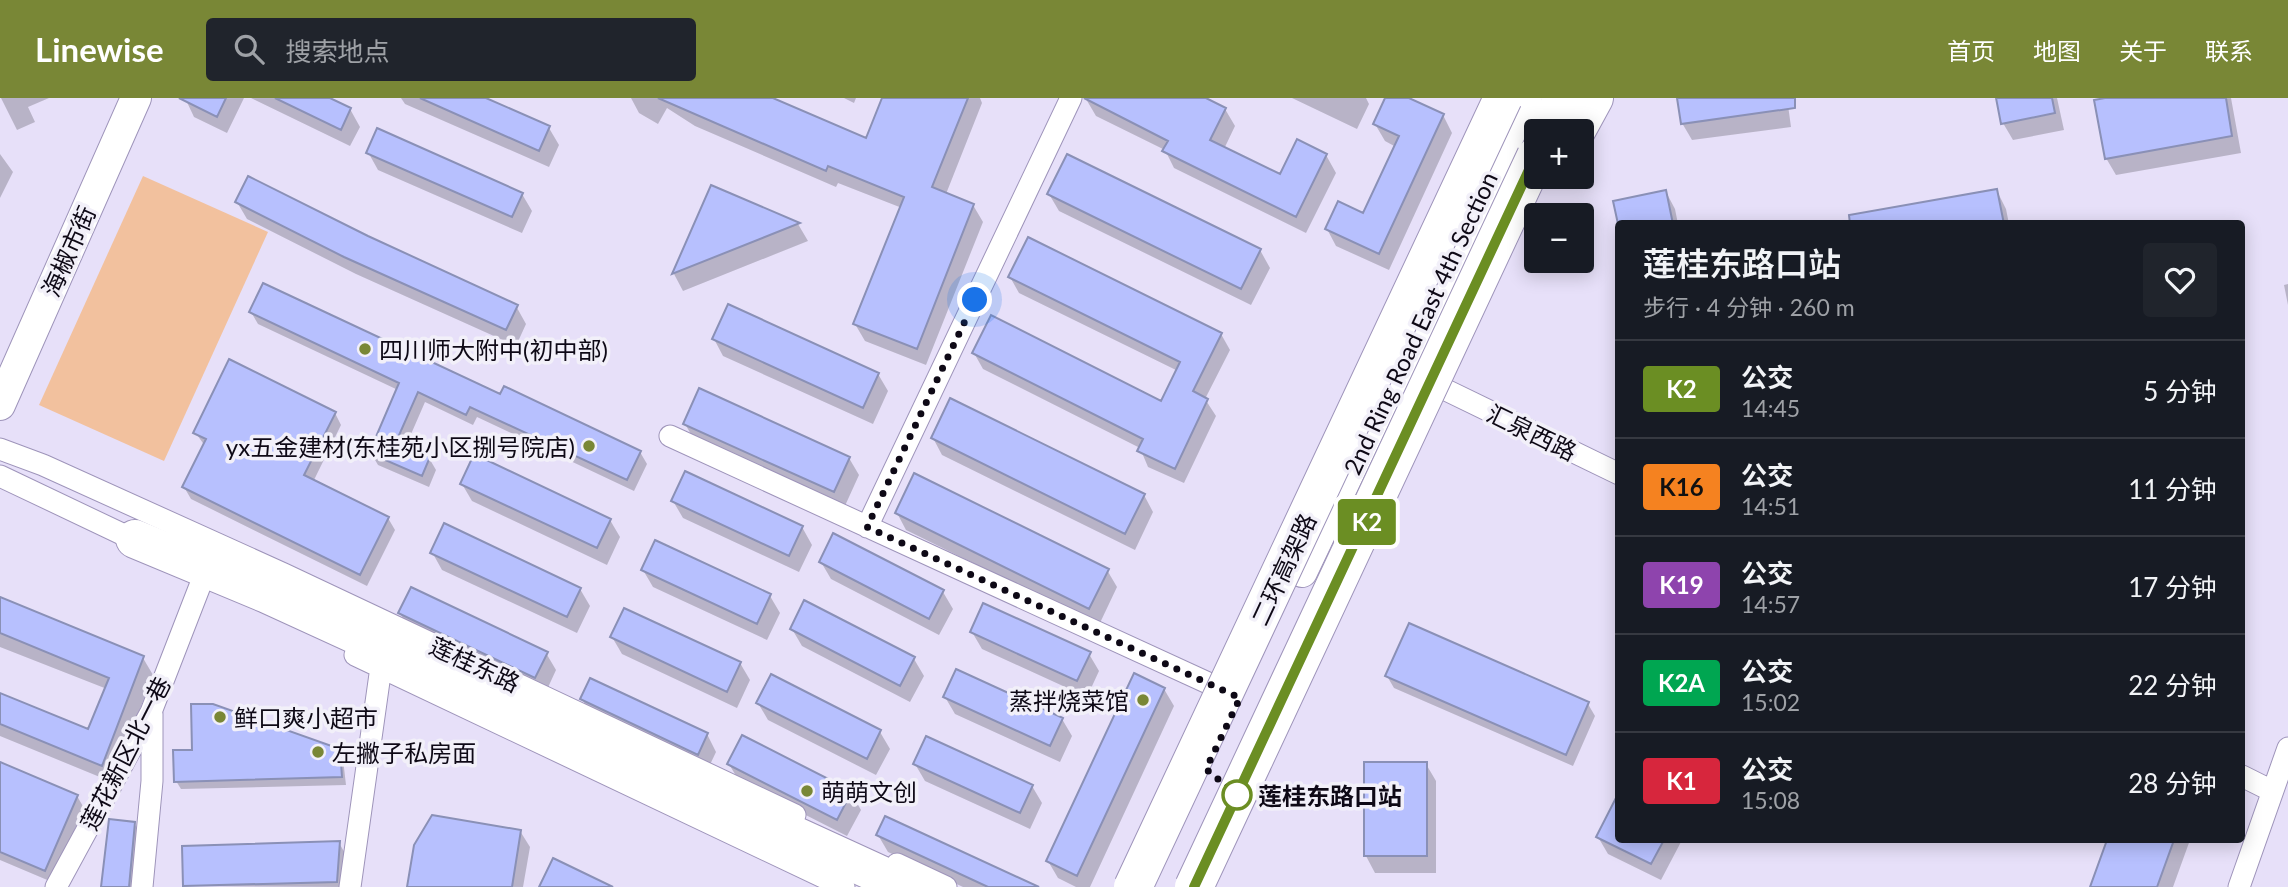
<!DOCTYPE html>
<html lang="zh">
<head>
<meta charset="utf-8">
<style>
  body { margin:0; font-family:Lato,"Noto Sans SC",sans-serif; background:#20242c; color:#f1f3f6; height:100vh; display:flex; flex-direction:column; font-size:26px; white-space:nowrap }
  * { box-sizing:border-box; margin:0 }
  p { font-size:23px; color:#9ea1a6 }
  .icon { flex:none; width:38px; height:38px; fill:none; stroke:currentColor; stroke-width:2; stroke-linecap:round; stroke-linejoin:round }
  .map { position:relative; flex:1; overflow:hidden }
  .side { position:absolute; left:1615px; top:122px; width:630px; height:623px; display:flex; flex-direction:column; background:#171b24; border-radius:7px; box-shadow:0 4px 18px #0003 }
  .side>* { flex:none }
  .badge { padding:0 14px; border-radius:5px; font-size:24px; line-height:46px }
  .fabs { position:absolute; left:1524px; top:21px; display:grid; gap:14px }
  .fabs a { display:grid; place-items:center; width:70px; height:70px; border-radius:7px; background:#171b24; box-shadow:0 4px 18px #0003; font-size:35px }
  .you { position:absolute; width:35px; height:35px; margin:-18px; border:5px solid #fff; border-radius:50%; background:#1a73e8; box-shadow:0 0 0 10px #1a73e833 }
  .map>.badge { position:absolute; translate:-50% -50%; box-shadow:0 0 0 4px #fff }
  .round { display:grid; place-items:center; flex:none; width:74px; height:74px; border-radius:7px; background:#20242c }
  .summary { display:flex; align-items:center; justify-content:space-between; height:119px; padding:0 28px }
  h1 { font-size:33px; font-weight:600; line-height:52px }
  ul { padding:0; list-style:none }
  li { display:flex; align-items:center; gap:21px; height:98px; padding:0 28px; border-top:2px solid #363941 }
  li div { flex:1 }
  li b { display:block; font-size:26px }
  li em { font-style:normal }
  li .badge { min-width:77px; font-weight:700; text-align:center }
  header { display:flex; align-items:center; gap:42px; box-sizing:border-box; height:98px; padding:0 35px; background:#798736; color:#fff }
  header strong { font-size:33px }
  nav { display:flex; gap:38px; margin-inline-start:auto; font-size:24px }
  .search { width:490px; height:63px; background:#20242c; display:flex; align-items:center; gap:18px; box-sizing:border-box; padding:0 24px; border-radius:7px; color:#9ea1a6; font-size:26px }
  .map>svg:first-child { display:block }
  .green { fill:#f2c19e }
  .shadow { fill:#0003 }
  .building { fill:#b7c0fe; stroke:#8a90b6; stroke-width:2 }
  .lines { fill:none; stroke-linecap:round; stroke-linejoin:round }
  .street-casing { stroke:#9e94ba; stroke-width:23 }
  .secondary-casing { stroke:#9e94ba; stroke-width:32 }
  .highway-casing { stroke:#9e94ba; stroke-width:40 }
  .street { stroke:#fff; stroke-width:21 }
  .secondary { stroke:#fff; stroke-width:30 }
  .highway { stroke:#fff; stroke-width:38 }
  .highway-bridge-casing { stroke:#9e94ba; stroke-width:40; stroke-linecap:butt }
  .highway-bridge { stroke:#fff; stroke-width:38 }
  .line-casing { stroke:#fff; stroke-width:16 }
  .line { stroke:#6b8e23; stroke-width:10 }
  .walk { stroke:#0e0916; stroke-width:7; stroke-dasharray:0 12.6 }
  .poi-dot { fill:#798736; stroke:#f2f0f9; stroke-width:2.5 }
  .stop-dot { fill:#fff; stroke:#6b8e23; stroke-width:3.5 }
  .labels { text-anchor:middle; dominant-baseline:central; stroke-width:7; stroke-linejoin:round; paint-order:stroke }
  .street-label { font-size:24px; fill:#0e0916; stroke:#f2f0f9 }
  .poi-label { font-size:24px; fill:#0e0916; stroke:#f2f0f9; text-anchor:start }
  .stop-label { font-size:24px; font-weight:bold; fill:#0e0916; stroke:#f2f0f9; text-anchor:start }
</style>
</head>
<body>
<header>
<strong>Linewise</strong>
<div class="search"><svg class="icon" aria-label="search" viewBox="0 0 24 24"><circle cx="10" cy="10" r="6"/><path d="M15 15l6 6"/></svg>搜索地点</div>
<nav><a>首页</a><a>地图</a><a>关于</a><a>联系</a></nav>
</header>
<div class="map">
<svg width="2288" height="789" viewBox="0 0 2288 789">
  <rect width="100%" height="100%" fill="#e7e0f9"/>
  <path class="green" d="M143,78l125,56 -104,229 -125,-56z"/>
  <path class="shadow" d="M1,0h48l-21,9 7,15 -18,8z
    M185,0h59l-17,35 -33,-16z
    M251,0h75l24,11 10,18 -10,19z
    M401,0h81l67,30 10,17 -10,22 -144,-63z
    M631,0h137l99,43 17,-43h96l2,5 -36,91 27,11 10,17 -57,143 -61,-24 -10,-17 47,-116 -64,-25 -2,4 -141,-61 -28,-18 -9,16 -19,-11z
    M844,0h12l-2,5z
    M1202,0l23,11 10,17 -11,23 57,28 45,-22 10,18 -30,60 -132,-65 -9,-18 -69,-34 -10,-17z
    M1292,0h74l3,6 -12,25z
    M1387,0h18l38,17 9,18 -63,137 -53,-24 -9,-17 37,-14 32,-68 -11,-6 -10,-17z
    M1679,0h108l4,29 -99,13 -10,-17z
    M1998,0h59l7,32 -51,10 -10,-17z
    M2115,0h116l10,55 -125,22 -10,-17z
    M368,54l154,42 10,17 -10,22 -144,-63z
    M0,56l13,18 -13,26z
    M712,89l86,37 10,17 -125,50 -9,-17z
    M1997,93l9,18 3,15h-135z
    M1666,94l9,17 3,15h-58z
    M1049,96l211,56 10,18 -19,37 -192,-94z
    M237,104l130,36 149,68 10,18 -10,22 -160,-72 -109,-55z
    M1010,179l211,57 9,16 -25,49 11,17 -32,67 -36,-16 -8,-19 -157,-79 -9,-16 188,50 16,-32 -159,-78z
    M2288,186v21l-4,-20z
    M251,214l250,84 139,56 7,12 -13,27 -157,-74 -4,8 -48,-23 -20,46 24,10 7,12 -7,17 -51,-22 -7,-12 27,-63 -140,-66z
    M714,241l164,35 10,17 -15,33 -150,-68z
    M335,315l6,12 -27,55 74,38 7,12 -28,56 -176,-87 -7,-12 21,-41 -10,-14z
    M685,326l164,34 10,17 -15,33 -149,-67z
    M933,340l211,57 9,17 -18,38 -193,-95z
    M462,386l148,36 10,17 -13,28 -135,-64z
    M673,403l129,26 10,18 -13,27 -116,-54z
    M897,415l210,57 10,17 -18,38 -193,-95z
    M432,454l148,37 10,17 -13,27 -135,-63z
    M821,464l122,30 10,17 -14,26 -108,-56z
    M643,472l127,26 10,17 -13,27 -114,-53z
    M0,501l143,59 10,17 -41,107 -112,-46v-41l89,37 18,-43 -107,-42z
    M400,515l146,40 10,17 -11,24 -135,-64z
    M792,531l122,30 10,17 -14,26 -108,-56z
    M972,534l117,22 10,17 -12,26 -105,-48z
    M612,539l128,26 10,17 -13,28 -115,-54z
    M1387,578l201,28 7,12 -22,50 -179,-78z
    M1164,591l10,17 -84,181h-14l-18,-9 -10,-17z
    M945,599l117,22 10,17 -12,26 -105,-48z
    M582,601l125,35 9,18 -9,19 -115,-55z
    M758,605l122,29 10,17 -14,26 -108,-55z
    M338,652l5,9 3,26 -165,4 -5,-8 18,-29z
    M0,665l77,33 7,12 -32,74 -52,-22z
    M729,666l122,29 10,17 -14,26 -108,-55z
    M915,666l117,22 10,17 -12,26 -105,-48z
    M1426,666l10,17v92h-61l-9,-17z
    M134,725l10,17 -5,47h-36z
    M520,733l10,16 -7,40h-114z
    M878,737l156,52h-71l-75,-35z
    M1598,739l21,3h63l-21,40 -53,-26z
    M2109,742h81l-17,47h-81z
    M339,745l10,17 -2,27 -162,-1z"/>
  <path class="building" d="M179,0h47l-9,19z
    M275,0h55l21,10 -10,22z
    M420,0h66l64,28 -11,25z
    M658,0h115l93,40 16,-40h86l-36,89 42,17 -57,145 -64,-25 51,-127 -76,-31 -2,5z
    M1084,0h122l20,10 -16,32 70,34 17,-35 30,15 -31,63 -134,-66 6,-10z
    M1385,0h24l35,16 -65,140 -54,-25 13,-28 25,12 36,-77 -26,-12z
    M1677,0h118v10l-114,16z
    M1996,0h56l3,15 -54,11z
    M2105,0h121l6,38 -127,23 -11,-59z
    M377,30l146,65 -11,24 -146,-64z
    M1067,56l194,95 -20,40 -194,-95z
    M248,78l120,60 150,69 -12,25 -162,-73 -109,-55z
    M711,87l89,38 -128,51z
    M1997,91l7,35h-154l-1,-9z
    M1666,92l7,34h-55l-5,-23z
    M1028,139l194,96 -29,58 15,8 -33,70 -38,-18 6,-12 -171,-86 19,-38 170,86 19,-39 -172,-85z
    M263,185l237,111 4,-8 137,65 -14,29 -157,-73 -4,8 -48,-23 -22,50 34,15 -8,19 -53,-23 30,-70 -150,-71z
    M728,206l151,69 -16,35 -151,-69z
    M229,261l107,53 -32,63 85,42 -29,58 -178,-88 24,-48 -13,-6z
    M699,290l151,69 -16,35 -151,-68z
    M950,300l195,96 -20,40 -194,-96z
    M474,356l137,65 -14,29 -137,-64z
    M685,373l118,55 -14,30 -118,-55z
    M914,375l195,96 -20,40 -194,-96z
    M444,425l137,65 -14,29 -137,-64z
    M833,435l111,57 -15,29 -110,-57z
    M655,442l116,54 -14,30 -116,-54z
    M411,489l137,65 -13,26 -137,-65z
    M0,499l144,59 -42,110 -102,-42v-31l88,36 21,-51 -109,-45z
    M804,502l111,57 -15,29 -110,-57z
    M983,505l108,49 -14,29 -107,-49z
    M624,510l117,54 -14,30 -117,-55z
    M1409,525l180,79 -23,53 -181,-79z
    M956,571l107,49 -13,28 -107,-49z
    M1134,575l31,15 -88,188 -31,-15z
    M771,576l110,56 -14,29 -111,-56z
    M590,580l118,55 -10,22 -118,-56z
    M191,606h22l127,45 2,28 -168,5 -1,-32h19z
    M742,637l110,56 -15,29 -110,-56z
    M926,638l107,49 -13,28 -107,-49z
    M0,664l78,33 -33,76 -45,-19z
    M1364,664h63v94h-63z
    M1619,694v48h45l-13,24 -55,-27z
    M432,717l89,15 -9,57h-105l7,-42z
    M885,718l154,71h-51l-112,-52z
    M109,721l26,3 -6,65h-28z
    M2107,742h67l-17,47h-67z
    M340,743l-3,41 -154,4 -1,-40z
    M553,760l60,29h-74z"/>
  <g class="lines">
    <g class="street-casing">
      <path id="street" d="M1446,292l173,84
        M670,338l562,258
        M0,351l43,16 241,109 511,241
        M0,378l143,68
        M867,429l204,-429
        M355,557l489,232
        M2242,678l30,15
        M897,766l49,23
        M56,789l95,-175 52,-134
        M142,789l10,-106v-67
        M350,789l31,-220
        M2239,789l49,-139"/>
    </g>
    <g class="secondary-casing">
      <path id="secondary" d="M0,307l136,-307
        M1302,474l225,-474"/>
    </g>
    <g class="highway-casing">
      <path id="highway" d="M1548,33l15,-33
        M1576,33l18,-33
        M135,441l132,55 640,293"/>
    </g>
    <use href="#street" class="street"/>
    <use href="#secondary" class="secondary"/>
    <use href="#highway" class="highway"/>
    <g class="highway-bridge-casing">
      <path id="highway-bridge" d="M1133,789l370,-789
        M1194,789l342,-731"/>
    </g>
    <use href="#highway-bridge" class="highway-bridge"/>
  </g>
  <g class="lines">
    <g class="line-casing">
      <path id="line" d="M1194,789l342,-732"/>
    </g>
    <use href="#line" class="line"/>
    <path class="walk" d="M975,202l-108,227 373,171 -34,71 31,26"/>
  </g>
  <g class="poi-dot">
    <circle cx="365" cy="251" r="7"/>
    <circle cx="589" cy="348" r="7"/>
    <circle cx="1143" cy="602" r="7"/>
    <circle cx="220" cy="619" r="7"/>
    <circle cx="318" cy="654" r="7"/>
    <circle cx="807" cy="693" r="7"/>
  </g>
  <circle class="stop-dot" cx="1237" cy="697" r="14"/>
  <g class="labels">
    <g class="street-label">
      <text transform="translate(68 153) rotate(-66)">海椒市街</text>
      <text transform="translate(1420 225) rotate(-65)">2nd Ring Road East 4th Section</text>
      <text transform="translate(1532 334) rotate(26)">汇泉西路</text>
      <text transform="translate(1283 471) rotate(-65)">二环高架路</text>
      <text transform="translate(475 566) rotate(25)">莲桂东路</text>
      <text transform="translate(125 655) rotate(-63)">莲花新区北一巷</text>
    </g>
    <g class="poi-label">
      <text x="379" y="251">四川师大附中(初中部)</text>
      <text x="575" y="348" text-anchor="end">yx五金建材(东桂苑小区捌号院店)</text>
      <text x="1129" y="602" text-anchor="end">蒸拌烧菜馆</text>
      <text x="234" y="619">鲜口爽小超市</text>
      <text x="332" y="654">左撇子私房面</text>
      <text x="821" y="693">萌萌文创</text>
    </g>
    <g class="stop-label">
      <text x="1258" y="697">莲桂东路口站</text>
    </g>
  </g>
</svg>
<div class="fabs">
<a>+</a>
<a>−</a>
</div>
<div class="you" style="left:975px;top:202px"></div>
<b class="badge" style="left:1367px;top:424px;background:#6b8e23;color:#fff">K2</b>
<section class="side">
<div class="summary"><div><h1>莲桂东路口站</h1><p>步行 · 4 分钟 · 260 m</p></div><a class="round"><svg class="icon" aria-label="heart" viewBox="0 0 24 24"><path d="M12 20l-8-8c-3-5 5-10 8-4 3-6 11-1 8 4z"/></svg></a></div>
<ul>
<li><span class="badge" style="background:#6b8e23;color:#fff">K2</span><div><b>公交</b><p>14:45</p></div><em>5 分钟</em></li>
<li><span class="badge" style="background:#f58220;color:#111">K16</span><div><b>公交</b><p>14:51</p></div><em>11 分钟</em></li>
<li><span class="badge" style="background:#8e44ad;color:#fff">K19</span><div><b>公交</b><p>14:57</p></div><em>17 分钟</em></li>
<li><span class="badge" style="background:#00a651;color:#fff">K2A</span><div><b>公交</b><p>15:02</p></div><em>22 分钟</em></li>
<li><span class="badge" style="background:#d7263d;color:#fff">K1</span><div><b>公交</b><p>15:08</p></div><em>28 分钟</em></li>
</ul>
</section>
</div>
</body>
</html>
